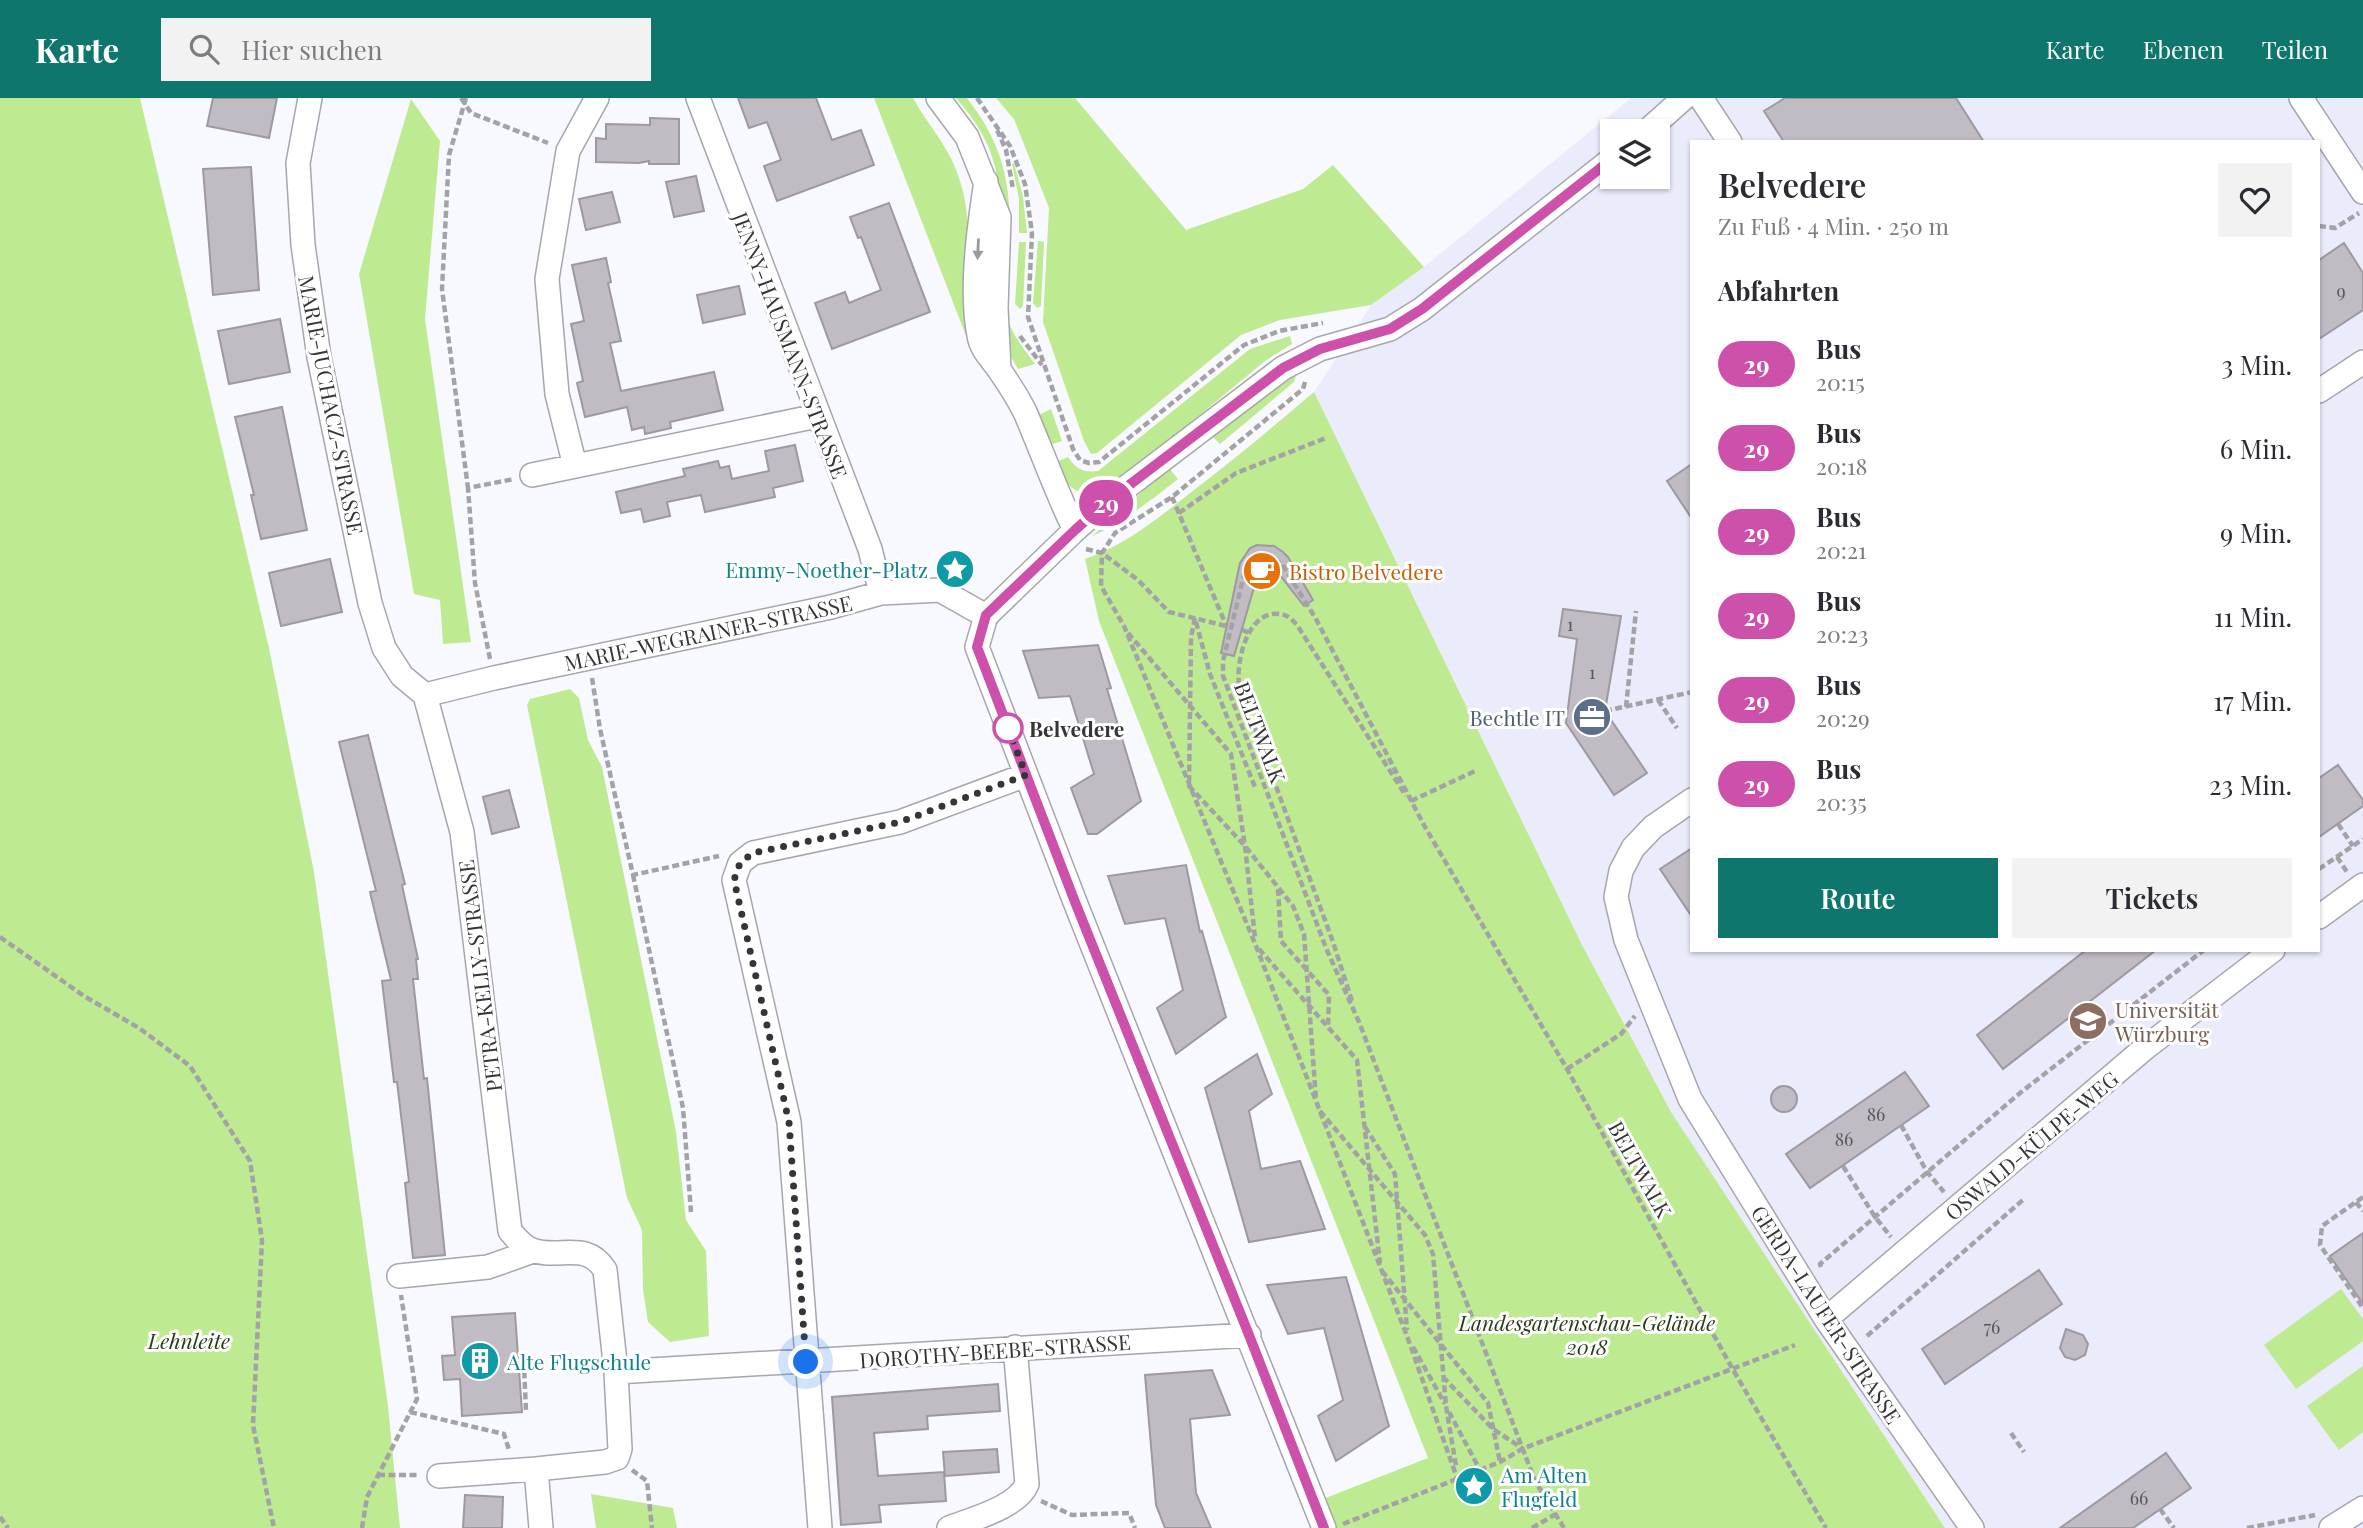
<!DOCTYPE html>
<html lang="de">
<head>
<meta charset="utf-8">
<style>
  body { margin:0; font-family:"Playfair Display",serif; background:#f2f2f3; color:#2b2b33; height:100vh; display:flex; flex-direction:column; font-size:26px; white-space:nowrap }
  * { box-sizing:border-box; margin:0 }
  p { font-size:23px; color:#7c7c81 }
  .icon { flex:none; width:38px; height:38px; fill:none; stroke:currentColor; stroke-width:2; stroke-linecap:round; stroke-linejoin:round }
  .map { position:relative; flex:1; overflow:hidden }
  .panel { position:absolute; left:1690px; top:42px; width:630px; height:812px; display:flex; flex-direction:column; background:#fff; border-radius:0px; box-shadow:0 2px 5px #0004 }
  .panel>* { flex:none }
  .badge { padding:0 14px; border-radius:23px; font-size:24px; line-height:46px }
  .buttons { position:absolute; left:1600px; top:21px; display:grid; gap:14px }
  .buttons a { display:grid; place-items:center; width:70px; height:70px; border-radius:0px; background:#fff; box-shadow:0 2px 5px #0004; font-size:35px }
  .you { position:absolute; width:35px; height:35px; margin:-18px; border:5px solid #fff; border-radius:50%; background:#1a73e8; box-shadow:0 0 0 10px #1a73e833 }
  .map>.badge { position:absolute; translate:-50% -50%; box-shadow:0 0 0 4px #fff }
  h2 { padding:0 28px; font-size:26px; line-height:63px }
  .round { display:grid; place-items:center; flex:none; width:74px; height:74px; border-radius:0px; background:#f2f2f3 }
  .overview { display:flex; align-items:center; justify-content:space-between; height:119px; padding:0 28px }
  h1 { font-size:33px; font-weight:600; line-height:52px }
  .primary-button { display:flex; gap:14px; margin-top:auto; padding:14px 28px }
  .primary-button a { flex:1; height:80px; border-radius:0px; background:#0f766e; color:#fff; font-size:28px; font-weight:600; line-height:80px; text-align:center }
  .primary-button a+a { background:#f2f2f3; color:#2b2b33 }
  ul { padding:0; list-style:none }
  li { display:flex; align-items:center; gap:21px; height:84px; padding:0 28px }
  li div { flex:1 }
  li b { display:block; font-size:26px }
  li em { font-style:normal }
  li .badge { min-width:77px; font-weight:700; text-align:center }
  header { display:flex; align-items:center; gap:42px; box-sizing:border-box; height:98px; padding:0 35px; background:#0f766e; color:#fff }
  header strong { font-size:33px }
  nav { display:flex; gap:38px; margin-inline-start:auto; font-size:24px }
  .search { width:490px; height:63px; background:#f2f2f3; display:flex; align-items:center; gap:18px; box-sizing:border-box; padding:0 24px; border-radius:0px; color:#7c7c81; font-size:26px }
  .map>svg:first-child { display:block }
  .built { fill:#eaebfb; fill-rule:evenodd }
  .green { fill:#beea91 }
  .building { fill:#c1bcc4; stroke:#9e99a1; stroke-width:2 }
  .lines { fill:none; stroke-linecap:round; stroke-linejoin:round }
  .minor-casing { stroke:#a6a6af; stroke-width:26 }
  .path { stroke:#a2a2a7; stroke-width:4.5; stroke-dasharray:7 3.5; stroke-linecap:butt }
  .minor { stroke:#fff; stroke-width:23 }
  .oneway { fill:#9a9a9c }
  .line-casing { stroke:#fff; stroke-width:16 }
  .line { stroke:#cd50aa; stroke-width:10 }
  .walk { stroke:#353539; stroke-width:7; stroke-dasharray:0 12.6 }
  .stop-dot { fill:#fff; stroke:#cd50aa; stroke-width:3.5 }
  .labels { text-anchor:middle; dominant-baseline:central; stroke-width:6; stroke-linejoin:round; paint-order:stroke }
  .number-label { font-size:18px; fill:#58575c }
  .street-label { font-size:21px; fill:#353539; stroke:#fff }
  .culture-label { font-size:21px; fill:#0d838f; stroke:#fff; text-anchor:start }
  .food-label { font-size:21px; fill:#c56008; stroke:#fff; text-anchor:start }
  .service-label { font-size:21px; fill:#4e5e75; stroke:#fff; text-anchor:end }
  .stop-label { font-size:21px; font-weight:bold; fill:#353539; stroke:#fff; text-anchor:start }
  .education-label { font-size:21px; fill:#785e54; stroke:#fff; text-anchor:start }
  .park-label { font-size:21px; font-style:italic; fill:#293a15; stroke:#fff }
</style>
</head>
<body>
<header>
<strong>Karte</strong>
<div class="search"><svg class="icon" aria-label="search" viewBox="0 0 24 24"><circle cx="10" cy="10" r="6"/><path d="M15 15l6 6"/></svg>Hier suchen</div>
<nav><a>Karte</a><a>Ebenen</a><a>Teilen</a></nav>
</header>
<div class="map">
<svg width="2363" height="1430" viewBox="0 0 2363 1430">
  <rect width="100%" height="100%" fill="#f8f9fe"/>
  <path class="built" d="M1631,0h732v1430h-418l-274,-416 -90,-169 -267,-551 57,-87 53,-38zM1612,33h45v46h-45zM1692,44h627v808h-627z"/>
  <path class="green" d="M0,0h140l129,550 45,224 74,534 12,122h-400z
    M874,0h39c13,24 31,43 42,69 21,52 11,94 10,148 0,9 3,19 3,26z
    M956,0h11c34,44 43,80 43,134h-8c-1,-57 -7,-90 -46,-134z
    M996,0h79l111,132 117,-41 30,-24 91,102 -53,38 -91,15 -39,15 -144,118 -6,1 -7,-13 -41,-119 6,-114 -35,-89z
    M411,1l29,42 -15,178 46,323 -28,2 -3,-44 -26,-6 -55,-320z
    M1014,65l9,33 4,37h-8v-34l-7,-35z
    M1004,143h6c-1,29 -10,65 3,91 6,11 15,22 22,32l-17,5c-28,-45 -18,-79 -14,-128z
    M1038,143l6,1 -3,64 -4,2 -4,-5z
    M1019,144h7l-3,64 -3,3 -5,-5z
    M1290,238l2,8 -27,17 -145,120c-30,19 -52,17 -64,-19l12,-5c8,12 16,16 30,14l152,-122z
    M1296,277l-2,7 -74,62 -9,-9 70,-54z
    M1314,294l267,551 90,169 274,416h-611l-11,-29 105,-41 -329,-837 -14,-62c38,-13 68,-37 100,-62 44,-34 87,-69 129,-105z
    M1051,311l11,32 -12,4 -11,-30z
    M1169,370l9,11c-28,22 -55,43 -87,58z
    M570,591l9,9 9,42 14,27 74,365 10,88 20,31 3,85 -39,6 -22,-20 -5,-32 -1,-60 -15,-32 -100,-493 3,-6z
    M2341,1191l22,30v22l-67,48 -32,-44z
    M2363,1268v66l-24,18 -32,-44z
    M591,1396l82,14 4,20h-81z"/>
  <path class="building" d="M213,0h64l-8,40 -62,-12z
    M738,0h78l16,42 29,-10 13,35 -97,36 -13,-35 17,-6 -14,-38 -18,6z
    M1785,0h171l28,44h-200l-20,-31z
    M650,20l29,1v45h-30v-3l-10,2 -43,-1v-24l10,1v-15l44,1z
    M251,69l8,123 -46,5 -10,-126z
    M696,78l8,35 -30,6 -8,-35z
    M612,94l8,30 -34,8 -7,-31z
    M889,105l41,109 -98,37 -17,-46 30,-11 4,11 32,-13 -20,-53 -3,1 -8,-21z
    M2344,145l19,30v37l-44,29v-79z
    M606,160l5,24 -3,1 13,58 -11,2 11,48 93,-19 9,38 -53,12 1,6 -26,6 -1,-7 -12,3 -5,-23 -42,10 -8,-34 6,-2 -12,-57 13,-3 -12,-56z
    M739,188l6,28 -42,9 -6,-28z
    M280,221l10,53 -61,12 -11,-53z
    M282,309l25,123 -46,9 -10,-44h3l-19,-78z
    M795,347l8,36 -30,7 2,9 -70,15 -4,-17 -34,7 3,14 -26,6 -3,-13 -20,4 -5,-21 69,-16 -2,-7 35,-8 2,7 9,-2 3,13 37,-8 -4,-20z
    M1692,366v55l-25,-38z
    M1257,447l17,1 9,6 5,5 25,43 -9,6 -25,-32 -18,5 -8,12 -19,65 -13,-3 19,-90 10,-15z
    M330,461l12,53 -61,14 -12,-53z
    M1563,511l58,7 -16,95 42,62 -33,22 -48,-72 11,-84 -18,-3z
    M1098,547l13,43 -4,1 34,112 -44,33h-9l-17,-46 23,-14 -24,-78 -31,2 -16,-47z
    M368,637l37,149 -3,1 16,74h-2l2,20h-5l11,100 3,-1 18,177 -32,3 -8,-75 4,-1 -12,-100h-3l-12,-101 9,-1 -21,-88 6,-1 -37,-149z
    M2338,667l25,35v6l-44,31v-59z
    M509,692l10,37 -27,7 -9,-37z
    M1692,750v69l-32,-48z
    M1186,767l14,67 2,-1 24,86 -50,37 -19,-46 26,-18 -18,-72 -40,6 -17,-48z
    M2086,852h70l-153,119 -26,-34z
    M1257,956l15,40 -23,17 12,58 39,-8 25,68 -76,13 -44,-154z
    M1905,974l24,34 -119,82 -24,-34z
    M1771 1001a13 13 0 1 1 26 0a13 13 0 1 1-26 0Z
    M2363,1135v71l-33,-48z
    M2039,1172l23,34 -117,80 -23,-35z
    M1346,1179l43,149 -53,35 -18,-45 25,-16 -19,-72 -36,6 -21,-49z
    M515,1215l7,99 -60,4 -2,-37 -16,1 -2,-24 13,-1 -3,-38z
    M2066,1231l17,6 5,9 -3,11 -10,5 -10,-3 -5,-9z
    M1212,1272l18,45 -40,4 6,74 15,35h-46l-9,-23 -11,-130z
    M998,1286l2,27 -73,5 1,13 -54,4 4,43 66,-4 2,29 -67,4 2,17 -40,3 -9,-128z
    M997,1351l2,23 -54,4 -2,-24z
    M2166,1355l25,35 -58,40h-73z
    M465,1397l38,2 -1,31h-39z"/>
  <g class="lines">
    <g class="minor-casing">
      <path id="minor" d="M310,0l-12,65 5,82 16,112 51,246 14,45 18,28 23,19
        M698,0l172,451 11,44
        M938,0l29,39 32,80 -3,91 3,61
        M1701,0l29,44
        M2301,0l62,94
        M1647,33l37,-33
        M986,83c-7,46 -16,109 -7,154 2,15 13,24 21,36 9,13 18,27 25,41 17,39 31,80 50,118
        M2319,293l44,-29
        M575,368l-18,-72 -10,-115 21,-128 29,-53
        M532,377l285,-59
        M425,597l37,137 48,399c6,7 13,16 22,19 27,10 54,-10 73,20l11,102 4,77 -3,9 -12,4 -69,7 5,59
        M425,597l69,-17 337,-71 50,-14 59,-3 46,26
        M1692,702l-39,27 -20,21 -12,23 -5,26 10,43 64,159 136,220 146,209
        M2319,819l44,-32
        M399,1178l89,-9 45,-16
        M1826,1221l319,-271 128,-98
        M616,1274l633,-37
        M439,1378l97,-7
        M820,1430l-31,-406 -55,-242 6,-17 13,-10 147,-31 126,-47
        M949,1430c23,-9 69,-21 78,-44l-12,-137
        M1324,1430l-249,-626 -98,-255 9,-31 89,-86 28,-25 180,-137 37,-19 70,-20 32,-20 190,-150
        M2331,1430l32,-20"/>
    </g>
    <path class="path" d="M461,0l10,15 77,30
      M466,0l-17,57 -7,134 26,199
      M977,0l33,48 15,38 7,49 -4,84 45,132 7,11 9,3 10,-1 145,-117 35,-14 44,-8
      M997,32l9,20 7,39
      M1615,33l12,-10
      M2319,128l16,2 24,-15
      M1020,238l22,29
      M1305,284l-2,7 -131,108 -57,36 -13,20 -1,33 23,40 132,320 151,390 50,142
      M1172,399l54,128
      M1179,415l57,-40 90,-35
      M1086,451l16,4 36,27 31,32 57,14
      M1195,520l-4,19 -2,149 56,60 48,60 11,28 12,166
      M1196,524l14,52 45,113
      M1242,532l8,3
      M1128,535l103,121 14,92 10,92
      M490,561l-15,-76 -7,-95 46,-9
      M592,580l8,51 33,146 86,-19
      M1658,602l19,28
      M1626,609l10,-96
      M1605,613l87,-19
      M1411,703l66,-31
      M2338,726l15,22
      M2337,759l10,15
      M2319,771l44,-30
      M633,777l50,233 8,104
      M1278,791l3,52 48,54 -1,32
      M0,839l84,59 55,32 51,38 60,95 12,79 -9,185 21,103
      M1259,851l98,111 23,203
      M1352,903l-19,-59 -94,-257c-3,-22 7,-68 34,-71 12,-1 16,2 24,11l109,171
      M1567,971l54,-35 14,-18
      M1320,1013l105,124 8,19 13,152 10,60
      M1901,1027l26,47 17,20
      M1365,1029l30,47 12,156
      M1843,1068l32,51 16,20
      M2363,1099l-41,29 -2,19 43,63
      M2356,1104l7,9
      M1821,1169l-1,-3 200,-171 184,-143
      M1382,1173l106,132 12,59
      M1867,1238l157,-137
      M1413,1249l32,57
      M519,1267l5,1 2,45
      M1443,1279l50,52 29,19
      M410,1314l94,22 5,16
      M1449,1314l31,58
      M2011,1335l13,19
      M632,1372l15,11 5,47
      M378,1377h41
      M1041,1403l31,14 57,-2 6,15
      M2160,1411l14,19
      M0,1419l8,11
      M1343,1426l157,-62 22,-13 273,-104
      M362,1430l5,-31 50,-98 -16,-104
      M1532,1430l24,-14
      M1564,1430l-29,-47 -176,-459 -33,-74 -103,-272v-15l22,-90 9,-10 13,-4 8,3 7,4 34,55 109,208 142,242 165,299 94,160
      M2247,1430l68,-13"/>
    <use href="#minor" class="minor"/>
  </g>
  <defs><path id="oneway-solid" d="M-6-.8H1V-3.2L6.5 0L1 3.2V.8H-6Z" transform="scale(1.75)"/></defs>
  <use class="oneway" href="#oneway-solid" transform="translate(978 151) rotate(93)"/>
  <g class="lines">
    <g class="line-casing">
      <path id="line" d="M1324,1430l-75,-193 -174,-433 -98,-255 9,-32 89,-85 28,-25 180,-137 37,-19 70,-20 32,-20 190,-150"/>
    </g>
    <use href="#line" class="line"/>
    <path class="walk" d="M806,1264l-17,-240 -55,-242 6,-17 13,-10 147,-31 126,-47 -18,-47"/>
  </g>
  <defs>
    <g id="sight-disc" transform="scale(2.0125)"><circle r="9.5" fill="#0f9aa8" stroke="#fff"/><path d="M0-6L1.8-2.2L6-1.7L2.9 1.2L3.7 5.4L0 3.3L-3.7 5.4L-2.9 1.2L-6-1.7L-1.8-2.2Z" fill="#fff"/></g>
    <g id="cafe-disc" transform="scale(2.0125)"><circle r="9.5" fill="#e8710a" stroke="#fff"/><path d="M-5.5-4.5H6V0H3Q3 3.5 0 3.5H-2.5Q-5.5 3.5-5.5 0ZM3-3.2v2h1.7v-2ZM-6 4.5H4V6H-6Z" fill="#fff"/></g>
    <g id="office-disc" transform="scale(2.0125)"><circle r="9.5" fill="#5c6f8a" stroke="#fff"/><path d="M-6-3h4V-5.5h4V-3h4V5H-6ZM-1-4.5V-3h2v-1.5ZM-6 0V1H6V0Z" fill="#fff"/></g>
    <g id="university-disc" transform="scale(2.0125)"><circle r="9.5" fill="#8d6e63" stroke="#fff"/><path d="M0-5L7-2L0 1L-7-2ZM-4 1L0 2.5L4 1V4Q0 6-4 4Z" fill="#fff"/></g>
    <g id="building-disc" transform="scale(2.0125)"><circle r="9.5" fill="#0f9aa8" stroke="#fff"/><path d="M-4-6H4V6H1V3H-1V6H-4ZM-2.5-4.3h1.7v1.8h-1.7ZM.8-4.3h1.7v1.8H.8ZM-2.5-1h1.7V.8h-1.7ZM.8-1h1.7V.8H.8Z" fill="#fff"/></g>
  </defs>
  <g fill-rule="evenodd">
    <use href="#sight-disc" x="955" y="471"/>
    <use href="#cafe-disc" x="1262" y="473"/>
    <use href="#office-disc" x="1592" y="619"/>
    <use href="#university-disc" x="2088" y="923"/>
    <use href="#building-disc" x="480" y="1263"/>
    <use href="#sight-disc" x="1474" y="1388"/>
  </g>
  <circle class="stop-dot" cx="1008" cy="630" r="14"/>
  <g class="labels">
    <g class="number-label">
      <text x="2341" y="193">9</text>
      <text x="1570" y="526">1</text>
      <text x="1592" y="574">1</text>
      <text x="1876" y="1016">86</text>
      <text x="1844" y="1041">86</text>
      <text x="1992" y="1229">76</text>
      <text x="2139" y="1400">66</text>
    </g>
    <g class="street-label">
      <text transform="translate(791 247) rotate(69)">JENNY-HAUSMANN-STRASSE</text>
      <text transform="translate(332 307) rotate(79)">MARIE-JUCHACZ-STRASSE</text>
      <text transform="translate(708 534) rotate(-12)">MARIE-WEGRAINER-STRASSE</text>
      <text transform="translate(1261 634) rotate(69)">BELTWALK</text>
      <text transform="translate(479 878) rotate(-97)">PETRA-KELLY-STRASSE</text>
      <text transform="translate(2031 1047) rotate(-40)">OSWALD-KÜLPE-WEG</text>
      <text transform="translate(1641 1071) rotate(61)">BELTWALK</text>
      <text transform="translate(1827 1216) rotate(57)">GERDA-LAUFER-STRASSE</text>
      <text transform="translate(995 1252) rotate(-4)">DOROTHY-BEEBE-STRASSE</text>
    </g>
    <g class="culture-label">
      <text x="928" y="471" text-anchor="end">Emmy-Noether-Platz</text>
      <text x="507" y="1263">Alte Flugschule</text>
      <text x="1501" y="1376">Am Alten<tspan x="1501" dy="24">Flugfeld</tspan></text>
    </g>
    <g class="food-label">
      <text x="1289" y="473">Bistro Belvedere</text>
    </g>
    <g class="service-label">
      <text x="1565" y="619">Bechtle IT</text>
    </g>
    <g class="stop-label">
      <text x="1029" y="630">Belvedere</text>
    </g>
    <g class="education-label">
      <text x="2115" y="911">Universität<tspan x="2115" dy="24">Würzburg</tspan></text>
    </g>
    <g class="park-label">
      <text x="1587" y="1224">Landesgartenschau-Gelände<tspan x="1587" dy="24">2018</tspan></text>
      <text x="189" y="1242">Lehnleite</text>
    </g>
  </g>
</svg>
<div class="buttons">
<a><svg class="icon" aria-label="layers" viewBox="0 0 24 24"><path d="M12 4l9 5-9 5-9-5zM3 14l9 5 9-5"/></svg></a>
</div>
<div class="you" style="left:806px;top:1264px"></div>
<b class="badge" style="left:1106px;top:405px;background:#cd50aa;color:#fff">29</b>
<section class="panel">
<div class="overview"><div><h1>Belvedere</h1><p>Zu Fuß · 4 Min. · 250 m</p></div><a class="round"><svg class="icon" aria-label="heart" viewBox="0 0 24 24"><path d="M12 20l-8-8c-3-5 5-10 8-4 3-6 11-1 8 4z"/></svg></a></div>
<h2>Abfahrten</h2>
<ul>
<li><span class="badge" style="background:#cd50aa;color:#fff">29</span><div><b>Bus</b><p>20:15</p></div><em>3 Min.</em></li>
<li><span class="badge" style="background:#cd50aa;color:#fff">29</span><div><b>Bus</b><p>20:18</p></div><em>6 Min.</em></li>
<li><span class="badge" style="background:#cd50aa;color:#fff">29</span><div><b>Bus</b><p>20:21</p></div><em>9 Min.</em></li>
<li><span class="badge" style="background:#cd50aa;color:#fff">29</span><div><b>Bus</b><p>20:23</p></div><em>11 Min.</em></li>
<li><span class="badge" style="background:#cd50aa;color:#fff">29</span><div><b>Bus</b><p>20:29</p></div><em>17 Min.</em></li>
<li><span class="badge" style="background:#cd50aa;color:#fff">29</span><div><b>Bus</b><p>20:35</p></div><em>23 Min.</em></li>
</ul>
<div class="primary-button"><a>Route</a><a>Tickets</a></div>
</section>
</div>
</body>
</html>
